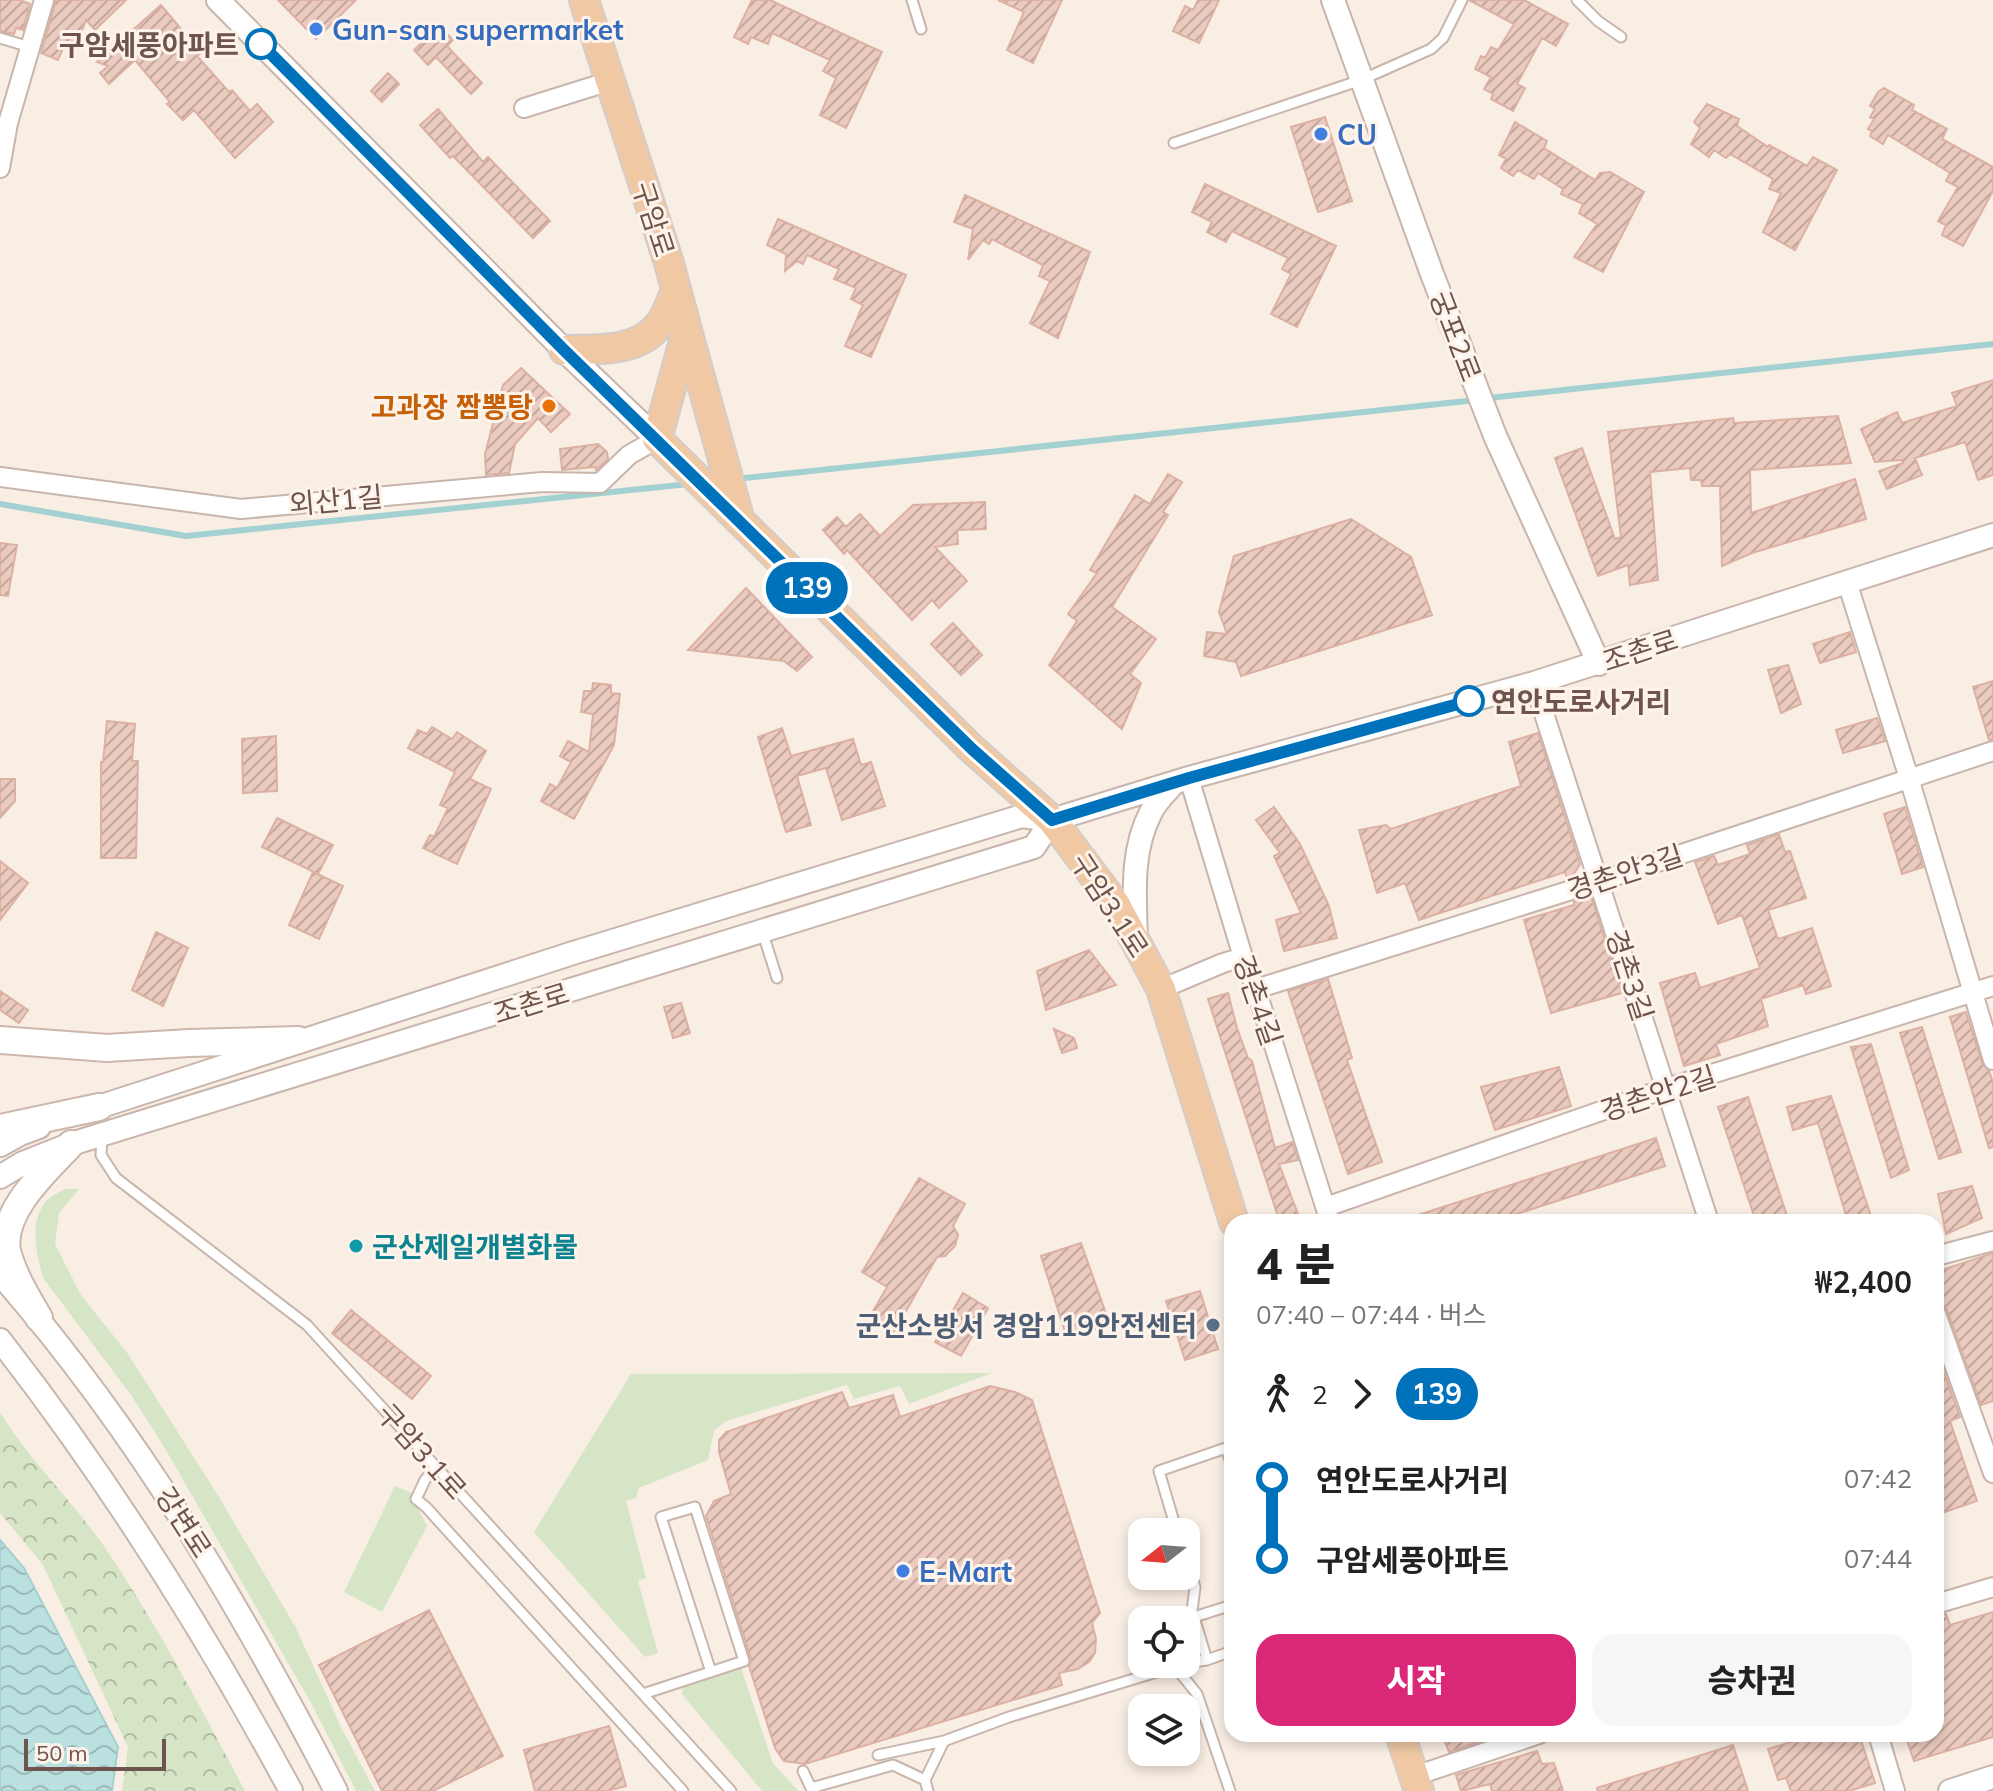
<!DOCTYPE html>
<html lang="ko">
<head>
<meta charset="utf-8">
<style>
  body { margin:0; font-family:Mulish,"Noto Sans KR",sans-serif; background:#f6f6f6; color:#222; height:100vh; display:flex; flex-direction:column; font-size:30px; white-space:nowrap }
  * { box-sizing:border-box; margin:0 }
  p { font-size:26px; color:#767676 }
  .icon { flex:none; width:44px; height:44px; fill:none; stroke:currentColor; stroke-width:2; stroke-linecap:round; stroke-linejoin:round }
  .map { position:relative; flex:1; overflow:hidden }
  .side { position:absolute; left:1224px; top:1214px; width:720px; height:528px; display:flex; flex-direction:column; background:#fff; border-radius:24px; box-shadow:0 4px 12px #0003 }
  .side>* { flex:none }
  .badge { padding:0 16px; border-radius:26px; font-size:28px; line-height:52px }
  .needle { width:52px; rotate:253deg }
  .buttons { position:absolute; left:1128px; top:1518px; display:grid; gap:16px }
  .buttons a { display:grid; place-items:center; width:72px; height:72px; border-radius:16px; background:#fff; box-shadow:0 4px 12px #0003; font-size:40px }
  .scale { position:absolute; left:24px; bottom:20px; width:142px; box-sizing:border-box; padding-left:8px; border:4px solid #6e544d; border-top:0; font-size:22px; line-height:28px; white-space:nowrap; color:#6e544d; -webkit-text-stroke:6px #fdf3ea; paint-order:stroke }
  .map>.badge { position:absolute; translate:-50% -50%; box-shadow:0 0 0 4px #fff }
  .legs { display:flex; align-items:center; gap:12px; height:88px; padding:0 32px; font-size:26px }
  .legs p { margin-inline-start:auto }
  .head { display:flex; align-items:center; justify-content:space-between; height:136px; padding:0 32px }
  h1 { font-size:44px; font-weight:800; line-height:60px }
  .button { display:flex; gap:16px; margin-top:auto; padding:16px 32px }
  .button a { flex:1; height:92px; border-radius:24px; background:#db2777; color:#fff; font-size:32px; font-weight:800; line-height:92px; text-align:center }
  .button a+a { background:#f6f6f6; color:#222 }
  ul { padding:0 32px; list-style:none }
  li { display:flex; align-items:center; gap:28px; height:80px; font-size:30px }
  li i { display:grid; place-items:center; width:12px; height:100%; margin:0 10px; background:currentColor }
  li i::after { content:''; width:20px; height:20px; margin:-10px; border:6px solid; border-radius:50%; background:#fff }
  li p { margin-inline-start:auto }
  li:first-child i { background:linear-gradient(#0000 50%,currentColor 0) }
  li:last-child i { background:linear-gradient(currentColor 50%,#0000 0) }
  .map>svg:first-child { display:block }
  .grass { fill:#d6e5c5 }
  .forest { fill:url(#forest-crowns) }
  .water { fill:url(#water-waves); stroke:#a3d0d0; stroke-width:2 }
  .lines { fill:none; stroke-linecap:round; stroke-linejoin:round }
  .stream { stroke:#a3d0d0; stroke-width:6 }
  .building { fill:url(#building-hatch); stroke:#dcb0a2; stroke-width:2 }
  .service-casing { stroke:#c8b5ac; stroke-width:13 }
  .minor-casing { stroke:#c8b5ac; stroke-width:22 }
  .tertiary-casing { stroke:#c8b5ac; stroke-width:26 }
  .secondary-casing { stroke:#cdb7ad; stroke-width:30 }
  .primary-casing { stroke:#d4ccca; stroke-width:32 }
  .service { stroke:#fff; stroke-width:9 }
  .minor { stroke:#fff; stroke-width:18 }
  .tertiary { stroke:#fff; stroke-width:22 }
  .secondary { stroke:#fff; stroke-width:26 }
  .primary { stroke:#f0c9a4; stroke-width:28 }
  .line-1-casing { stroke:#fff; stroke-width:18 }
  .line-1 { stroke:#0072bc; stroke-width:12 }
  .shop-dot { fill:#3f7fe0; stroke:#fdf3ea; stroke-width:3 }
  .stop-1-dot { fill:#fff; stroke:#0072bc; stroke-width:4 }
  .food-dot { fill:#e8710a; stroke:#fdf3ea; stroke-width:3 }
  .culture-dot { fill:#0f9aa8; stroke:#fdf3ea; stroke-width:3 }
  .service-dot { fill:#5c6f8a; stroke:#fdf3ea; stroke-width:3 }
  .labels { text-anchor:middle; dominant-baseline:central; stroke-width:6; stroke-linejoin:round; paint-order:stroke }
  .shop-label { font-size:28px; font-weight:bold; fill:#366cbe; stroke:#fdf3ea; text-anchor:start }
  .stop-label { font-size:28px; font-weight:bold; fill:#6e544d; stroke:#fdf3ea; text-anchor:end }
  .street-label { font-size:28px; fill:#6e544d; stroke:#fdf3ea }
  .food-label { font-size:28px; font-weight:bold; fill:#c56008; stroke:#fdf3ea; text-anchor:end }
  .culture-label { font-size:28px; font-weight:bold; fill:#0d838f; stroke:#fdf3ea; text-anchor:start }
  .service-label { font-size:28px; font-weight:bold; fill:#4e5e75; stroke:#fdf3ea; text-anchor:end }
</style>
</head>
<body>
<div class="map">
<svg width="1993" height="1791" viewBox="0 0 1993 1791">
  <defs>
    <pattern id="forest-crowns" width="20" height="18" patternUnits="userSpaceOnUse" patternTransform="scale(2)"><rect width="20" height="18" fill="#d6e5c5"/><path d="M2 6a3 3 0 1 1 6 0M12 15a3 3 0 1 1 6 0" fill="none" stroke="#b2bca2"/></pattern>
    <pattern id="water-waves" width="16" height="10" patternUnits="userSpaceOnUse" patternTransform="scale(2)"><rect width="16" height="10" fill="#bbe0e0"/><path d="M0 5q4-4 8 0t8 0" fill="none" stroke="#9cb8b8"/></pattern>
    <pattern id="building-hatch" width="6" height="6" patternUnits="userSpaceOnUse" patternTransform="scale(2)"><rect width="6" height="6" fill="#ebcbbf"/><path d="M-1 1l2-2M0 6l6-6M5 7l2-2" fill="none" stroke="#c3a79d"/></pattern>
  </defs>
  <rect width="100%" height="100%" fill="#f9eee4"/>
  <path class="grass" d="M65,1189h14l-20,24 -4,31 26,51 47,59 91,143 77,131 45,99 34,64h-19l-45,-88 -148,-258 -32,-50 -88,-117c-6,-23 -14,-53 1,-74 4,-7 14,-11 21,-15z
    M992,1373l-83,31 -9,-18 -46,13 -7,-14 -121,36 -12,10 -6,29 -69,28 -3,10 -10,3 20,77 -8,3 20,72 -13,4 -111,-125 97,-158z
    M395,1486l15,6 17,34 -45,86 -38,-20z
    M741,1668l32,96 26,27h-37l-80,-97 1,-8z"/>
  <path class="forest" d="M0,1412c30,50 75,91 108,140 51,76 94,158 137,239h-123l6,-44 -85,-182 -43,-52z"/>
  <path class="water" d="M0,1540l24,28 94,179 -6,44h-112z"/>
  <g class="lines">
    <path class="stream" d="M1488,398l505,-54
      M736,479l740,-79
      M0,504l186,32 503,-52"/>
  </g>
  <path class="building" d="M0,0h20l10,4 -7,26 -7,-2 -2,6 -14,-3z
    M56,0h70l-31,30 -9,-10 -12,32 -11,-4 -5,12 -17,-7z
    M278,0h78l-40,39z
    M752,0h18l112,52 -36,76 -26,-13 16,-37 -13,-7 7,-11 -58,-27 -4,11 -17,-7 -3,7 -14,-7z
    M998,0h64l-29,63 -26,-13 17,-38z
    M1198,0h21l-20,43 -26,-12 12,-25 8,4z
    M1469,0h55l44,24 -12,22 -14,-8 -25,46 8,4 -12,23 -22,-12 2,-5 -9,-5 7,-12 -16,-8 6,-13 4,2 6,-11 7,3 16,-26z
    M161,5l40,48 -4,3 32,36 3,-2 18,21 7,-7 16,18 -38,36 -41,-48 -11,10 -16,-16 3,-2 -35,-42 -26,24 -9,-11 8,-7 -11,-4z
    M439,26l14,14 -6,6 35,37 -11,11 -35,-37 -8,8 -14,-15z
    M388,73l11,11 -17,18 -11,-11z
    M1884,88l30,17 -2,5 35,19 -5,10 51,28v24l-30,55 -21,-11 4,-10 -8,-4 20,-34 -12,-6 4,-8 -62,-38 -5,9 -13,-8 2,-5 -4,-2 6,-10 -4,-2 5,-8 -5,-3 8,-14z
    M1707,104l32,15 -2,7 31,21 1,-2 38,21 6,-9 24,13 -42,80 -32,-18 18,-39 -12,-4 4,-10 -43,-25 -4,4 -12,-8 -5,7 -18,-13 9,-16 -6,-6z
    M438,109l45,53 5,-5 62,64 -17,17 -80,-82 -3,2 -30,-33z
    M1325,117l27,84 -34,11 -27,-85z
    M1515,122l32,19 -3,7 51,32 5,-7 10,-1 34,20 -41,80 -29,-15 23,-33 -18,-11 4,-9 -22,-10 2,-5 -25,-16 -4,6 -16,-9 -5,6 -12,-8 5,-9 -7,-4z
    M1205,184l131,62 -39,81 -26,-13 20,-40 -9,-5 6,-11 -56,-27 -6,11 -19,-10 5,-10 -20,-10z
    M965,195l125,57 -32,86 -28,-15 20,-42 -11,-5 4,-11 -51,-26 -3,5 -6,-4 -15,20 5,-31 -19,-7z
    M778,219l128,56 -35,82 -26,-11 18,-41 -12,-6 5,-11 -22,-9 5,-10 -32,-14 -4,9 -6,-3 -12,10 1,-17 -19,-9z
    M521,368l49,46 -19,18 -13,-14 -23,26 -6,29 -23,2 -1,-21 18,-69z
    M1993,380v95l-15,5 -13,-38 -50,16 7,17 -35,14 -8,-18 24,-8 -1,-3 -27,2 -14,-33 36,-17 5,11 55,-17 -5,-13z
    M1838,416l13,47 -101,7 1,43 104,-34 11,40 -114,34 -30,13 -2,-80h-18l-1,-6h-10l-1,-12 -40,4 8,108 -28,5 -2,-20 -30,11 -43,-118 27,-10 33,91 6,-2 -13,-105 125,-14 1,5z
    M598,444l9,8 1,7 -12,11 -1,-3 -33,3 -2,-21z
    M1168,474l14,8 -19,30 5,3 -56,92 44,32 -26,35 11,9 -19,46 -73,-64 28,-44 -9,-7 29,-41 -7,-3 45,-75 15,9z
    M985,502l1,27 -29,1 1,14 -23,3 32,34 -28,27 -7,-8 -20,20 -65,-70 -3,4 -21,-24 14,-13 9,10 14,-13 20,22 33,-31z
    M1351,519l60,38 21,58 -191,61 -5,-14 -32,-6 3,-24 20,2 -8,-22 15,-56z
    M0,543l17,2 -9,51 -8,-1z
    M746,588l66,69 -15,14 -13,-10 -96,-11z
    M953,623l29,32 -21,20 -30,-31z
    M1850,632l6,20 -36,11 -7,-19z
    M1788,665l13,39 -20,9 -13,-43z
    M1993,681v58l-4,1 -16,-53z
    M593,683l18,2v8l9,1 -6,51 -40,74 -33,-18 9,-17 7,4 14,-26 -11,-6 8,-15 21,11 4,-38 -12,-2 3,-21h8z
    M1877,718l8,23 -42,12 -7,-23z
    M107,721l28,3 -3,37h6l-2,97h-35v-96h2z
    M432,727l20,12 5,-7 29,19 -16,28 21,10 -34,75 -34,-16 7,-13 4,2 14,-29 -8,-3 15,-33 -47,-24 10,-18 9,4z
    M782,728l9,28 62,-17 8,26 10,-3 14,44 -43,14 -16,-52 -29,8 14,49 -25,7 -28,-95z
    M1538,733l42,131 -8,13 -5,2 -2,-7 -146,48 -14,-37 -28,10 -18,-63 27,-5 5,4 130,-43 -12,-44z
    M276,736l1,55 -34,2 -1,-54z
    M0,779h15v22l-15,17z
    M1274,807l26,37 29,62 8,32 -53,13 -8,-31 25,-7 -27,-57 6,-3 -24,-33z
    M1905,807l18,60 -21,7 -18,-60z
    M277,818l56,27 -15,29 -56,-27z
    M1779,834l6,18 5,-1 16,47 -38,12 10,29 34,-11 19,58 -25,8 -3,-9 -42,14 7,27 -52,18 4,11 -36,11 -24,-83 35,-10 5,15 60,-20 -18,-53 -24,9 -23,-62 19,-6 4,9 32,-11 -3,-9z
    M0,861l28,22 -28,37z
    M313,872l30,14 -24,53 -30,-14z
    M1591,896l31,97 -71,20 -27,-93 50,-15v-3z
    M156,932l32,16 -25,58 -31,-16z
    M1089,950l27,35 -70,25 -9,-39z
    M1328,979l24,79 -5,2 35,102 -34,12 -60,-183z
    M0,991l28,19 -9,13 -19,-13z
    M1228,993l9,35 11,30 4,3 23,87 17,-6 6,18 -19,4 19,50 -19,6 -71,-221z
    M681,1003l9,30 -17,5 -9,-31z
    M1966,1012l16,51 7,8 4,12v64l-4,1 -39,-131z
    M1922,1027l39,125 -22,7 -39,-126z
    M1054,1029l20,9 3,10 -15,5z
    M1871,1044l38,126 -18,8 -40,-131z
    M1559,1067l12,39 -76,24 -14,-43z
    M1831,1096l42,126h-25l-30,-99 -25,7 -6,-23z
    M1748,1097l41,125h-33l-38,-115z
    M1656,1138l9,28 -173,56h-85l-1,-3z
    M919,1178l46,26 -12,22 5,9 -3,11 -10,10 -8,1 -43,75 -25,-14 18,-31 -25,-15z
    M1972,1186l10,32 -36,16 -8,-40z
    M1081,1243l29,82 -43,13 -26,-82z
    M1993,1253v148l-12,4 -34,-95 -4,-6 -7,-2v-30z
    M1200,1291l18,58 -33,11 -19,-59z
    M963,1293l25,15 -27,48 -26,-14z
    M351,1310l80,66 -19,23 -80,-66z
    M1936,1350l24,67 -10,4 27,80 -41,14z
    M990,1386l25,6 17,8 68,213 -8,10 4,16 -1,14 -6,9 -11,7 -19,4 3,12 -257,79 -21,-3 -9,-13 -26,-82 2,-7 -45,-143 8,-15 17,-7 -12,-42v-12l7,-8 116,-40 7,16 44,-13 7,22z
    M429,1610l74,146 -70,35h-51l-63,-126z
    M1993,1612v125l-79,24 -9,-27h31v-118l10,-2 4,11z
    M609,1726l17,60 -19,5h-72l-11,-41z
    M1442,1734h37l2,7 -32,11z
    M1802,1734h57l16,49 -26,8h-58l-5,-13 -8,2 -10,-31 36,-11z
    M1733,1745l15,46h-150l-1,-3z
    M1537,1751l5,13 12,-1 9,28h-71l-2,-7 -29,7 -5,-16z"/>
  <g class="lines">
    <g class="service-casing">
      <path id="service" d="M912,0l9,29
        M1577,0l21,21 23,16
        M0,38l30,9
        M1174,143l187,-63 70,-31 12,-11 19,-38
        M767,933l-2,7 12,38
        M102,1137l-1,18 15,23 191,147 424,466
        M436,1466l-11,14 -9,19 10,8 257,284
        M1177,1532l-18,-61 67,-23 6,18
        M1186,1560l9,27 -3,24 15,49
        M1194,1617l38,-12
        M1186,1663l21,-3 25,-9
        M1174,1665l23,29 33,97
        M643,1694l101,-33 -49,-154 -34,10 50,155
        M878,1755l66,-14
        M803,1771l8,17 82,-23 32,15
        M928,1791l-3,-11 19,-39 65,-24 174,-53"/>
    </g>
    <g class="minor-casing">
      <path id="minor" d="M524,108l86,-27
        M0,168l8,-45 36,-123
        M0,477l241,32 301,-27 58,1 29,-28 28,-16
        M1847,582l62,196 84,282
        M1534,683l175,539
        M1189,778l54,179 13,32 74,233
        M1161,989l62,-26 20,-6
        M1256,989l344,-108 393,-130
        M1326,1207l341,-119 326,-102
        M1936,1256l57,-15
        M1936,1314l57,159
        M1936,1604l57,-17
        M1878,1734l17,57
        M1415,1776l124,-42"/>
    </g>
    <g class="tertiary-casing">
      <path id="tertiary" d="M218,0l346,350 93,89
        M1333,0l99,274 64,164 103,226
        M1136,940c-1,-43 -6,-88 15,-128 5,-11 15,-20 23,-29
        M83,1112l490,-159 449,-137 30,4 137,-42 345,-95 459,-148
        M0,1145l20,-11 19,-7
        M0,1177l23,-14 48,-19 963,-297 18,-27
        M0,1274c138,158 240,332 336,517
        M0,1340c110,141 206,294 291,451
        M1950,1791l43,-14"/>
    </g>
    <g class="secondary-casing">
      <path id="secondary" d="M0,1040l107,8 82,-5 109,-3
        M0,1128l99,-21
        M39,1318c-12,-21 -26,-43 -32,-67 -7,-40 40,-81 64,-107"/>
    </g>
    <g class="primary-casing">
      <path id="primary" d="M584,0l85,263 18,67 -30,109 315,310 80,71 64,85 45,84 73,233
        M687,330l53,191
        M564,350c32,-1 73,3 95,-25 8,-10 12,-24 17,-35
        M1400,1734l19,57"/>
    </g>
    <use href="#service" class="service"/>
    <use href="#minor" class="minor"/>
    <use href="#tertiary" class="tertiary"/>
    <use href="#secondary" class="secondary"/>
    <use href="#primary" class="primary"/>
  </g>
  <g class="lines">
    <g class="line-1-casing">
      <path id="line-1" d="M261,44l303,306 408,399 80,71 137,-42 280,-77"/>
    </g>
    <use href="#line-1" class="line-1"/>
  </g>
  <g class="shop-dot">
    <circle cx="316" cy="29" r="8"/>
    <circle cx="1321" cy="134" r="8"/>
    <circle cx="903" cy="1571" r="8"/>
  </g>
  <g class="stop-1-dot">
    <circle cx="261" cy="44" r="14"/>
    <circle cx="1469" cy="701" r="14"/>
  </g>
  <circle class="food-dot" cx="549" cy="406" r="8"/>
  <circle class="culture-dot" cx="356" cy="1246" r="8"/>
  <circle class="service-dot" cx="1213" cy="1325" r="8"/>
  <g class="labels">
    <g class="shop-label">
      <text x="332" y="29">Gun-san supermarket</text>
      <text x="1337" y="134">CU</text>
      <text x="919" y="1571">E-Mart</text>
    </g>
    <g class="stop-label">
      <text x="239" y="44">구암세풍아파트</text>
      <text x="1491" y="701" text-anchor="start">연안도로사거리</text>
    </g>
    <g class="street-label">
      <text transform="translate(654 219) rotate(72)">구암로</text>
      <text transform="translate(1456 336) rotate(69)">궁포2로</text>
      <text transform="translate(336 500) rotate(-5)">외산1길</text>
      <text transform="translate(1640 650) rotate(-18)">조촌로</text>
      <text transform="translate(1625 872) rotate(-18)">경촌안3길</text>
      <text transform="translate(1110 905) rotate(57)">구암3.1로</text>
      <text transform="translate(1630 975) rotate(72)">경촌3길</text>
      <text transform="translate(1258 1000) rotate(71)">경촌4길</text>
      <text transform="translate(531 1003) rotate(-17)">조촌로</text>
      <text transform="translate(1658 1093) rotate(-18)">경촌안2길</text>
      <text transform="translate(422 1451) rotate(48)">구암3.1로</text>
      <text transform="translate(184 1522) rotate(57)">강변로</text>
    </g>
    <g class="food-label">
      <text x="533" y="406">고과장 짬뽕탕</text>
    </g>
    <g class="culture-label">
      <text x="372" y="1246">군산제일개별화물</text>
    </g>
    <g class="service-label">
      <text x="1197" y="1325">군산소방서 경암119안전센터</text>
    </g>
  </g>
</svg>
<div class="buttons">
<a><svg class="needle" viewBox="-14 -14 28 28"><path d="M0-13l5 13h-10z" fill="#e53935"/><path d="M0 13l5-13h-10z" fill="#767676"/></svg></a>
<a><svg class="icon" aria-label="locate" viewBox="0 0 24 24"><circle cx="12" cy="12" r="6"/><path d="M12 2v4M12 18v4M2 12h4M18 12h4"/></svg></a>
<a><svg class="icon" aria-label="layers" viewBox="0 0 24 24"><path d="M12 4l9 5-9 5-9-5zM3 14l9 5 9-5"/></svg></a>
</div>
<div class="scale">50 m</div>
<b class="badge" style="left:807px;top:588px;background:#0072bc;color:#fff">139</b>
<section class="side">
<div class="head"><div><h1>4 분</h1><p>07:40 – 07:44 · 버스</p></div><b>₩2,400</b></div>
<div class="legs"><svg class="icon" aria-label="walk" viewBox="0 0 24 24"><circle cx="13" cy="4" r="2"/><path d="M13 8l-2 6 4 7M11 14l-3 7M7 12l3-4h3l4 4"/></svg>2<svg class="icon" aria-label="forward" viewBox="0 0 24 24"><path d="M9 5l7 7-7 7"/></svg><b class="badge" style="background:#0072bc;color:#fff">139</b></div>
<ul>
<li><i style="color:#0072bc"></i><b>연안도로사거리</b><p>07:42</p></li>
<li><i style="color:#0072bc"></i><b>구암세풍아파트</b><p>07:44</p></li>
</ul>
<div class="button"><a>시작</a><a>승차권</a></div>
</section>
</div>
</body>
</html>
